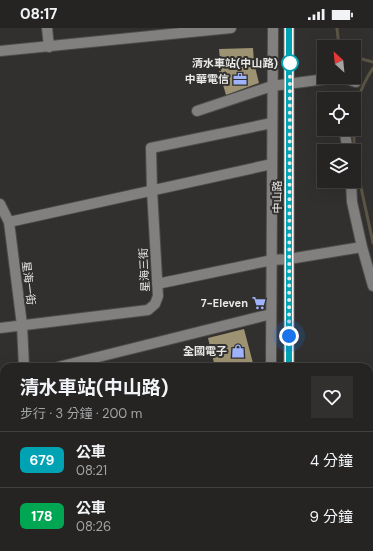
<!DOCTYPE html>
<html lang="zh-TW">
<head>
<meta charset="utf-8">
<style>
  body { margin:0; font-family:"DM Sans","Noto Sans TC",sans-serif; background:#31302f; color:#f1f3f6; height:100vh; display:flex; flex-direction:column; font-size:15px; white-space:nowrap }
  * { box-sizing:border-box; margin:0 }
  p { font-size:13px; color:#a3a4a5 }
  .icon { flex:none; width:22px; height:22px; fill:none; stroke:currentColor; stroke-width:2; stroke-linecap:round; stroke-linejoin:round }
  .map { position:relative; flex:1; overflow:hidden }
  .details { position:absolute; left:0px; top:335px; width:373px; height:188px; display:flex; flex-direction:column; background:#252422; border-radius:12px 12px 0 0; box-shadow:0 4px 16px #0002,0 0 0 1px #424140 }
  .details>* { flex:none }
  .badge { padding:0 8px; border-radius:6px; font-size:14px; line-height:26px }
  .needle { width:26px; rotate:333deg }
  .tools { position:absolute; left:317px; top:12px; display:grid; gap:8px }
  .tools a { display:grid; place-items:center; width:44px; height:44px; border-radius:0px; background:#252422; box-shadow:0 4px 16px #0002,0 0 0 1px #424140; font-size:20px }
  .you { position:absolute; width:20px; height:20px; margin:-10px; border:3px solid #fff; border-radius:50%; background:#1a73e8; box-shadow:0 0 0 6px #1a73e833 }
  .map>.badge { position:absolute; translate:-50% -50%; box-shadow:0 0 0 2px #fff }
  .round { display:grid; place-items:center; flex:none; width:42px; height:42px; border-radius:0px; background:#31302f }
  .overview { display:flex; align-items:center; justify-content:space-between; height:68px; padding:0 20px }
  h1 { font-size:19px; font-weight:700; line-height:30px }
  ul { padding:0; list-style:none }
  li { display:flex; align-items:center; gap:12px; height:56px; padding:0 20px; border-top:1px solid #424140 }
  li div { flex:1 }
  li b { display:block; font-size:15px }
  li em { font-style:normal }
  li .badge { min-width:44px; font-weight:700; text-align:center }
  .status { display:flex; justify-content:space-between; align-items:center; height:28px; padding:0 20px; background:#252422; direction:ltr }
  .status svg { height:11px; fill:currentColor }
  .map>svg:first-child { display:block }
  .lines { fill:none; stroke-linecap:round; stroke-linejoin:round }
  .stream { stroke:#5b5545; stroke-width:3 }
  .canal { stroke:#1f1600; stroke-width:10 }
  .building { fill:#9d9271 }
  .minor-casing { stroke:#4e4d4b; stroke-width:12 }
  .path { stroke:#777775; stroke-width:1.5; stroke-dasharray:4 2; stroke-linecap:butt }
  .minor { stroke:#81807f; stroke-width:10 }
  .line-casing { stroke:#fff; stroke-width:9 }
  .line { stroke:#00a3b4; stroke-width:6 }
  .walk { stroke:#e7e7e5; stroke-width:4; stroke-dasharray:0 7.2 }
  .stop-dot { fill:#fff; stroke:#00a3b4; stroke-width:2 }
  .labels { text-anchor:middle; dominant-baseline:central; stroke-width:4; stroke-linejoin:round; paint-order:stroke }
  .stop-label { font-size:11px; font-weight:bold; fill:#e7e7e5; stroke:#31302e; text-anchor:end }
  .poi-label { font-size:11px; font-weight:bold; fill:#e7e7e5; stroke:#31302e; text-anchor:end }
  .street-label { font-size:11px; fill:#e7e7e5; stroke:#31302e }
</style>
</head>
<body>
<div class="status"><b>08:17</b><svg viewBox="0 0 49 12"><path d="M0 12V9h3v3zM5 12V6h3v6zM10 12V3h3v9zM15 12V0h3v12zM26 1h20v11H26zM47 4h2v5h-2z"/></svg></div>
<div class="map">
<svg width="373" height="523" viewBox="0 0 373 523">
  <rect width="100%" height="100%" fill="#31302e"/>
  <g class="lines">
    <path class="stream" d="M337,0l2,19
      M354,29l19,5
      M354,100c0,-22 7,-42 19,-60
      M354,123v-22
      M354,127l19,88"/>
    <path class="canal" d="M0,511l3,12"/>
  </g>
  <path class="building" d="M253,20l1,15 5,20 -33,12 -7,-24h2l-2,-22z
    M244,301l10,38h-39l-7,-29z"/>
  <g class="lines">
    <g class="minor-casing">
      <path id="minor" d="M47,0l2,19
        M0,23l231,-23
        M342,49l14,5
        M197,83l75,-25 69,-9
        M344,101l4,22
        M351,153l1,21 10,45
        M0,176l9,18 13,103 2,42
        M9,194l263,-58
        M157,256l115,-24 17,-1 73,-12 11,39
        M0,300l148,-18 7,-6 3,-8 -6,-106 -1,-42 121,-25
        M58,339l213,-53
        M271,339l2,-339
        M289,339v-339
        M369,353h4
        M0,424h4
        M271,523v-4
        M288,523v-4"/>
    </g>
    <path class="path" d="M351,71l2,-8"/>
    <use href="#minor" class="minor"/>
  </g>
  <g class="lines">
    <g class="line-casing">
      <path id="line" d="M289,339v-339"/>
    </g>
    <use href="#line" class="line"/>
    <path class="walk" d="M289,308l1,-280v7"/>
  </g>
  <defs>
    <g id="office-bare" transform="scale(1.08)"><path d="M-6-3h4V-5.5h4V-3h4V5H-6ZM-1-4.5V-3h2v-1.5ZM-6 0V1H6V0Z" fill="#9fb3fd" stroke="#31302e" stroke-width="2.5" paint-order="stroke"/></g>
    <g id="supermarket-bare" transform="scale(1.08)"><path d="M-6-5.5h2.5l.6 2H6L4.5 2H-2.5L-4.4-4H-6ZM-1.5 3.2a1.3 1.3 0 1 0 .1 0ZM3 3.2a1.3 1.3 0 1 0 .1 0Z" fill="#9fb3fd" stroke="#31302e" stroke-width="2.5" paint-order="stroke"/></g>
    <g id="shop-bare" transform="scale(1.08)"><path d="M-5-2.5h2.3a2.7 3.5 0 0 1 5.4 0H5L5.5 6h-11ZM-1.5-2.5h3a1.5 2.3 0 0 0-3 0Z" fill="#9fb3fd" stroke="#31302e" stroke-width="2.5" paint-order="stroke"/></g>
  </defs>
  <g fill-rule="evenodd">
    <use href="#office-bare" x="240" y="51"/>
    <use href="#supermarket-bare" x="259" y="275"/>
    <use href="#shop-bare" x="238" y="323"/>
  </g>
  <circle class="stop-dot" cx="290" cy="35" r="8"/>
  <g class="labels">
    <g class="stop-label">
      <text x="278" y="35">清水車站(中山路)</text>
    </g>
    <g class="poi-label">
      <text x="229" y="51">中華電信</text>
      <text x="248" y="275">7-Eleven</text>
      <text x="227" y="323">全國電子</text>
    </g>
    <g class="street-label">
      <text transform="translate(277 169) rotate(-90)">中山路</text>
      <text transform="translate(144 242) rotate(-93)">星海三街</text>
      <text transform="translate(29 255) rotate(83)">星海一街</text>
    </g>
  </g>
</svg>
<div class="tools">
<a><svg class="needle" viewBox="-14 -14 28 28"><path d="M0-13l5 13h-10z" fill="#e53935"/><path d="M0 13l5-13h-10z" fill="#a3a4a5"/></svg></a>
<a><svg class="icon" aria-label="locate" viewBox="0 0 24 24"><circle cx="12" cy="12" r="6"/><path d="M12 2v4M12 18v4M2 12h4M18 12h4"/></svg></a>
<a><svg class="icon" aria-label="layers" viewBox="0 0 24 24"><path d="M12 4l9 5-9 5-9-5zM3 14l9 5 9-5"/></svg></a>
</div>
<div class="you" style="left:289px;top:308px"></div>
<section class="details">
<div class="overview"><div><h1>清水車站(中山路)</h1><p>步行 · 3 分鐘 · 200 m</p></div><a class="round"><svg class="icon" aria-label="heart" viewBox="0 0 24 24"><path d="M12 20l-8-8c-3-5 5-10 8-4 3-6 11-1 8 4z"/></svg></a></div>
<ul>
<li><span class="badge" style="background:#00a3b4;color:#fff">679</span><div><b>公車</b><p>08:21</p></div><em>4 分鐘</em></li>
<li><span class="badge" style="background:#00a651;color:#fff">178</span><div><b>公車</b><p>08:26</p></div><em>9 分鐘</em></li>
</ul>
</section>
</div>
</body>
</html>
